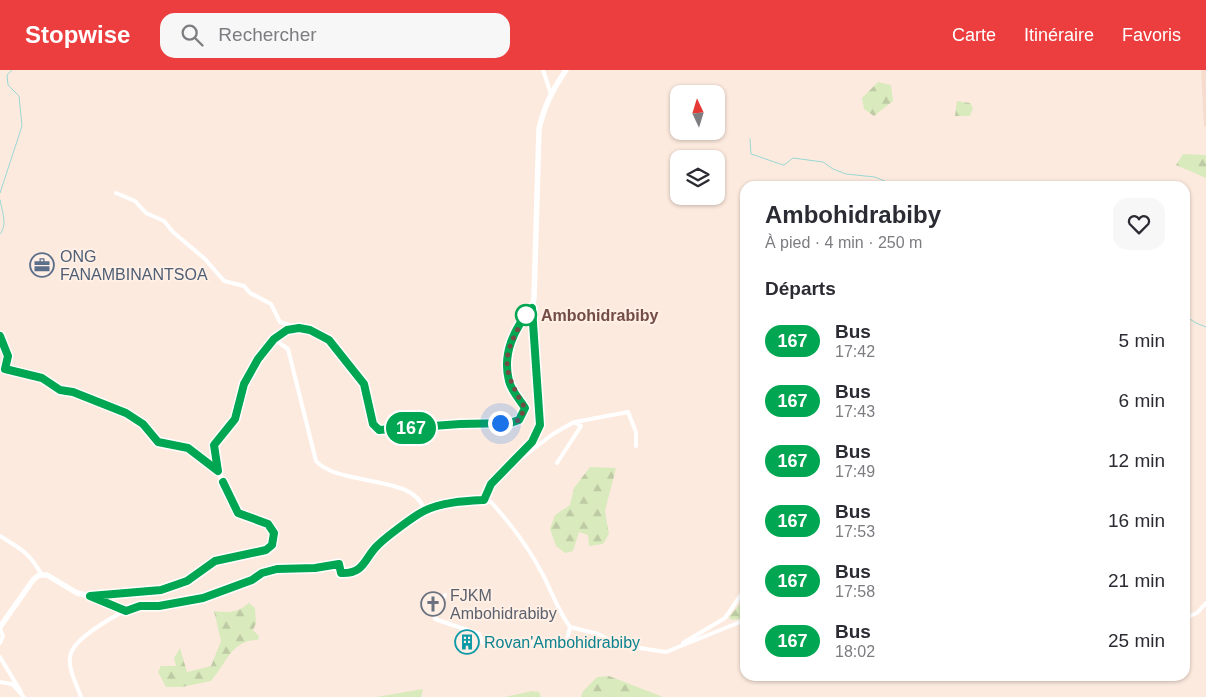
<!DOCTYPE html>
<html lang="fr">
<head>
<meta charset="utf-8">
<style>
  body { margin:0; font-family:Arial,sans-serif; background:#f7f7f7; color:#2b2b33; height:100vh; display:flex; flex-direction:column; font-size:19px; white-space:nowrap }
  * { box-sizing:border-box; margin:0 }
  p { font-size:16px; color:#7c7c81 }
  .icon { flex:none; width:28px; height:28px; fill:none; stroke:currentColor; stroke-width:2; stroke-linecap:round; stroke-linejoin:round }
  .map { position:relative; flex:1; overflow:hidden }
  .side { position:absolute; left:740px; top:111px; width:450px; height:500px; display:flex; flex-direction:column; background:#fff; border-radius:15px; box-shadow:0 1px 4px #0004 }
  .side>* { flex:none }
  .badge { padding:0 10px; border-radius:16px; font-size:18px; line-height:32px }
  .needle { width:32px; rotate:356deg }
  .controls { position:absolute; left:670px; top:15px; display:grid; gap:10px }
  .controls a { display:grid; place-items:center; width:55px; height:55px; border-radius:10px; background:#fff; box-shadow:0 1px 4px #0004; font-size:25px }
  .you { position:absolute; width:25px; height:25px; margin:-12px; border:4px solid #fff; border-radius:50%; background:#1a73e8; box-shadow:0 0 0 8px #1a73e833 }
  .map>.badge { position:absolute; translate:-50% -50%; box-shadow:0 0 0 2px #fff }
  h2 { padding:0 25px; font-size:19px; line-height:45px }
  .round { display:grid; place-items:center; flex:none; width:52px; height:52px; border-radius:15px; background:#f7f7f7 }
  .head { display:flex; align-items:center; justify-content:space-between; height:85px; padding:0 25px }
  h1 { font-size:24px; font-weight:600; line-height:38px }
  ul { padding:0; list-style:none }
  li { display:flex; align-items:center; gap:15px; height:60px; padding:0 25px }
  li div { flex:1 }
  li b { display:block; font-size:19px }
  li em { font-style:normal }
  li .badge { min-width:55px; font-weight:700; text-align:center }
  header { display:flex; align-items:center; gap:30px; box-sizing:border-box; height:70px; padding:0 25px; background:#ec3e3f; color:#fff }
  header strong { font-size:24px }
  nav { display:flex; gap:28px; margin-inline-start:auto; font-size:18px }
  .search { width:350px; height:45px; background:#f7f7f7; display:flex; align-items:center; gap:12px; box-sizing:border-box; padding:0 18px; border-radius:15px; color:#7c7c81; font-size:19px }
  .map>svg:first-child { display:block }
  .residential { fill:#f6dccf }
  .forest { fill:url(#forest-firs) }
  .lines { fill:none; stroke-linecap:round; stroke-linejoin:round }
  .stream { stroke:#99d8d3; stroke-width:1 }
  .street { stroke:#fff; stroke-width:4 }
  .secondary { stroke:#fff; stroke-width:5.5 }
  .line-casing { stroke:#fff; stroke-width:11 }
  .line { stroke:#00a651; stroke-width:8 }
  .walk { stroke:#734c46; stroke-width:5; stroke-dasharray:0 9 }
  .stop-dot { fill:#fff; stroke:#00a651; stroke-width:2.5 }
  .labels { text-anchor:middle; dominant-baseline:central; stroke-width:4; stroke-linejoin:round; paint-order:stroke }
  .service-label { font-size:16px; fill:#4e5e75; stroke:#ffefe5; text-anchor:start }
  .stop-label { font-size:16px; font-weight:bold; fill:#734c46; stroke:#ffefe5; text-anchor:start }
  .worship-label { font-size:16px; fill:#5b616d; stroke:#ffefe5; text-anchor:start }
  .culture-label { font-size:16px; fill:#0d838f; stroke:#ffefe5; text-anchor:start }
</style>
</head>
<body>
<header>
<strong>Stopwise</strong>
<div class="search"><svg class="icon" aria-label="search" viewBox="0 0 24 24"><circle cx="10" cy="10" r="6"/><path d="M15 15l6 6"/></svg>Rechercher</div>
<nav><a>Carte</a><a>Itinéraire</a><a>Favoris</a></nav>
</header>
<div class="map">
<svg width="1206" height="627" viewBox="0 0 1206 627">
  <defs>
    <pattern id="forest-firs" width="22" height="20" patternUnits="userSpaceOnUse" patternTransform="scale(1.25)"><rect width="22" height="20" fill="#d9eabd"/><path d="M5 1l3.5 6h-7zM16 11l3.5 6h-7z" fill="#becaa4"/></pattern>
  </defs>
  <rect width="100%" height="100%" fill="#fdeade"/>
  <path class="residential" d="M1201,0h5v56l-2,1z"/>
  <path class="forest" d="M878,12l13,3 2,16 -19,15 -10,-7 -2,-11z
    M957,31l13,2 3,5 -3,8h-15z
    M1183,84l23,1v23l-30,-13z
    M590,397l26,1 -11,43 4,23 -6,10 -14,2 -1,-11 -9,-3 -6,19 -8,2 -9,-7 -6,-17 5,-14 15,-10 4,-17z
    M745,528v20l-13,2 -3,-3z
    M249,533l6,5 1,15 -3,7 6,6 -1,4c-27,0 -31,23 -47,41l-29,6h-16l-8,-15 3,-6h15l-2,-8 6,-10 7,24 24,-6 10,-25 -7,-30c14,2 24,2 35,-8z
    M609,606l54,21h-82l2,-6 14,-14z
    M423,619l-2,8h-45z
    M532,621l7,1 2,5h-36z"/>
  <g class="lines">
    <path class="stream" d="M750,69l1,15c7,2 28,10 33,11l9,-7 30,4 10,7 13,5 29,3 21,9
      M0,123l22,-67 -3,-30 -11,-11 -1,-10 5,-5
      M0,130c2,11 8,25 0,34
      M1185,246l11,7 10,4"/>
    <path class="street" d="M543,0l8,24
      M116,123l19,8 11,12 18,8 9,11 32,27 19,22 20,5 6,7 21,11 9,18 18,6
      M0,266l8,20 -3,13
      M274,269l14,10 28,112c23,26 102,13 108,50
      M0,297l48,13 12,10 13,2 13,7 40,14 17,11 15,18 30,6 29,22
      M575,352l53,-10 8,20v14
      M515,393l38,-29 21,-12 7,4 -24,37
      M484,430l7,-16 41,-43 8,-16 -8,-117
      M0,466c22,14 28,15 42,39
      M445,525l-10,16v8l44,15 4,9h59l25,-3 3,-13
      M94,527l32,14
      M1185,548l12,-5 9,-10
      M0,559l3,7 -3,7
      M683,573l42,-25 20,-29
      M0,587l21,35
      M0,612l12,2 12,13
      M81,627c-4,-12 -15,-31 -10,-44 5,-16 53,-45 70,-47 21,-3 43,-3 64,-9 15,-5 32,-10 46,-17 9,-4 14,-8 24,-10 21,-4 43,-3 64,-6l2,9c24,1 23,-15 37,-28 29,-26 73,-52 113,-43 20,22 38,46 52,73 9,17 15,36 27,52l28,7 22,11 46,7 79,-32"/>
    <path class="secondary" d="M0,557l33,-47 6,-5h8l30,18 13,3 71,-6 26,-9 28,-20 51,-11 6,-5 2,-12 -6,-9 -30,-11 -20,-42 -4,-26c7,-8 17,-18 21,-27 5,-11 5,-23 9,-34 3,-12 14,-25 22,-35 39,-48 70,0 96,32 11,15 4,36 17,49l111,-8 20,1 9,-3 6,-12 -16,-26 -3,-26 6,-16 20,-32 2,-10 5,-169c5,-23 14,-40 27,-59"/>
  </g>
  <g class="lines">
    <g class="line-casing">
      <path id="line" d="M0,266l8,20 -3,13 37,9 18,12 13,2 53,21 17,11 15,18 30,6 30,23 -4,-26 21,-26 9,-35 14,-25 16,-20 13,-9 12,-2 11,2 19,10 35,44 9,40 6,6 81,-6 50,-1 9,-3 6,-12c-5,-8 -14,-18 -16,-27 -7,-27 5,-53 23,-73l8,117 -8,17 -41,42 -7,16c-19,1 -42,2 -60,11 -10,5 -38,26 -46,34 -14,13 -13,29 -37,28l-2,-9 -24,4 -38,1 -15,4 -10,7 -49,18 -44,8h-19l-14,5 -36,-15 71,-6 26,-9 28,-20 51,-11 6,-5 2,-12 -6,-9 -30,-11 -15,-31"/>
    </g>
    <use href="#line" class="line"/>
    <path class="walk" d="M500,353h10l9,-3 6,-12c-25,-42 -23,-52 1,-93"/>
  </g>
  <defs>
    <g id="office-ring" transform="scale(1.25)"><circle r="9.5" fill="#ffefe5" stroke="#5c6f8a" stroke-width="1.5"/><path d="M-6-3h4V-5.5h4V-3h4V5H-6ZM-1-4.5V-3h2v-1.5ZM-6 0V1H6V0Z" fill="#5c6f8a"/></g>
    <g id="church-ring" transform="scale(1.25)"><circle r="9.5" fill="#ffefe5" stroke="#6b7280" stroke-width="1.5"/><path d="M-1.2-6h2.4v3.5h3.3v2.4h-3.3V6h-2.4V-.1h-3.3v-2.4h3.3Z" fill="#6b7280"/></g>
    <g id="building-ring" transform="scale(1.25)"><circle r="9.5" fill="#ffefe5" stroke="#0f9aa8" stroke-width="1.5"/><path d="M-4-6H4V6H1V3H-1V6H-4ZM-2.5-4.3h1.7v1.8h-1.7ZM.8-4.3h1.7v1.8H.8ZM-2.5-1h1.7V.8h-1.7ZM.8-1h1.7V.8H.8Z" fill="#0f9aa8"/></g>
  </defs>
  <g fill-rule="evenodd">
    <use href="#office-ring" x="42" y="195"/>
    <use href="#church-ring" x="433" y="534"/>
    <use href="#building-ring" x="467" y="572"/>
  </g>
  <circle class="stop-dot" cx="526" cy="245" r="10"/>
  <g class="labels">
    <g class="service-label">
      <text x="60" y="186">ONG<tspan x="60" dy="18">FANAMBINANTSOA</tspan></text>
    </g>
    <g class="stop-label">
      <text x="541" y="245">Ambohidrabiby</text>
    </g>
    <g class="worship-label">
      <text x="450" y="525">FJKM<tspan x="450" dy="18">Ambohidrabiby</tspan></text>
    </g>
    <g class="culture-label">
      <text x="484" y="572">Rovan'Ambohidrabiby</text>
    </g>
  </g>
</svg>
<div class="controls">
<a><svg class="needle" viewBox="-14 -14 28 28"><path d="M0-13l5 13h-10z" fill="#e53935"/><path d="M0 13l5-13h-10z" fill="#7c7c81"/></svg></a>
<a><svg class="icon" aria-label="layers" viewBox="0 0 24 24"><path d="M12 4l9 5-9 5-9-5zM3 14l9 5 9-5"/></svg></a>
</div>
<div class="you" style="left:500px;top:353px"></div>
<b class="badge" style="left:411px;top:358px;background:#00a651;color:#fff">167</b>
<section class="side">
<div class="head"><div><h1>Ambohidrabiby</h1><p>À pied · 4 min · 250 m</p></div><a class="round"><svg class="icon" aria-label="heart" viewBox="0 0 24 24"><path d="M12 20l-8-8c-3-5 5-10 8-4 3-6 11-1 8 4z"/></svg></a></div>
<h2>Départs</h2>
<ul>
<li><span class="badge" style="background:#00a651;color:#fff">167</span><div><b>Bus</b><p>17:42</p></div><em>5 min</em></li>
<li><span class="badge" style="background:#00a651;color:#fff">167</span><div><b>Bus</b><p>17:43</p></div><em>6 min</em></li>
<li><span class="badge" style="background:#00a651;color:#fff">167</span><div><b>Bus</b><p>17:49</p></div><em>12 min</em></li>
<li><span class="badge" style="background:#00a651;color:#fff">167</span><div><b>Bus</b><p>17:53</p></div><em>16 min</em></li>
<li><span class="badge" style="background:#00a651;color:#fff">167</span><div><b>Bus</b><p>17:58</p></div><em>21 min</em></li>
<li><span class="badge" style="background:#00a651;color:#fff">167</span><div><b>Bus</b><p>18:02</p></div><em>25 min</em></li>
</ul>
</section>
</div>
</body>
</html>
